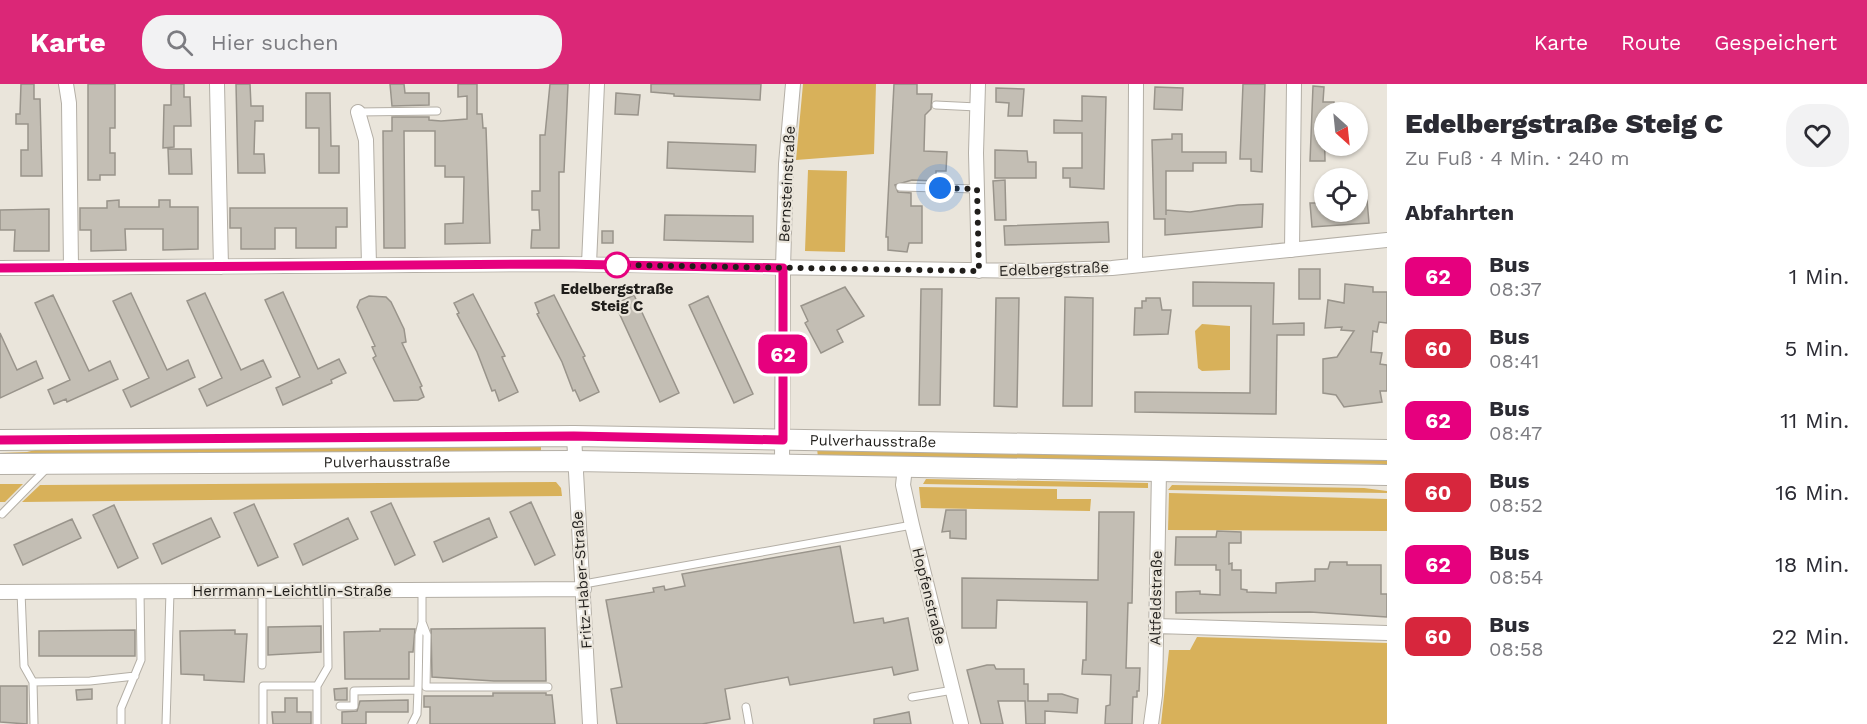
<!DOCTYPE html>
<html lang="de">
<head>
<meta charset="utf-8">
<style>
  body { margin:0; font-family:"Work Sans",sans-serif; background:#f2f2f3; color:#2b2b33; height:100vh; display:flex; flex-direction:column; font-size:22px; white-space:nowrap }
  * { box-sizing:border-box; margin:0 }
  p { font-size:20px; color:#7c7c81 }
  .icon { flex:none; width:33px; height:33px; fill:none; stroke:currentColor; stroke-width:2; stroke-linecap:round; stroke-linejoin:round }
  .map { position:relative; flex:1; overflow:hidden }
  .panel { display:flex; flex-direction:column; background:#fff; width:480px }
  .panel>* { flex:none }
  .badge { padding:0 12px; border-radius:9px; font-size:21px; line-height:39px }
  .needle { width:39px; rotate:153deg }
  .fabs { position:absolute; left:1314px; top:18px; display:grid; gap:12px }
  .fabs a { display:grid; place-items:center; width:54px; height:54px; border-radius:50%; background:#fff; box-shadow:0 2px 4px #0004; font-size:30px }
  .you { position:absolute; width:30px; height:30px; margin:-15px; border:4px solid #fff; border-radius:50%; background:#1a73e8; box-shadow:0 0 0 9px #1a73e833 }
  .map>.badge { position:absolute; translate:-50% -50%; box-shadow:0 0 0 3px #fff }
  h2 { padding:0 18px; font-size:22px; line-height:54px }
  .round { display:grid; place-items:center; flex:none; width:63px; height:63px; border-radius:24px; background:#f2f2f3 }
  .head { display:flex; align-items:center; justify-content:space-between; height:102px; padding:0 18px }
  h1 { font-size:28px; font-weight:800; line-height:45px }
  ul { padding:0; list-style:none }
  li { display:flex; align-items:center; gap:18px; height:72px; padding:0 18px }
  li div { flex:1 }
  li b { display:block; font-size:22px }
  li em { font-style:normal }
  li .badge { min-width:66px; font-weight:700; text-align:center }
  header { display:flex; align-items:center; gap:36px; box-sizing:border-box; height:84px; padding:0 30px; background:#db2777; color:#fff }
  header strong { font-size:28px }
  nav { display:flex; gap:33px; margin-inline-start:auto; font-size:21px }
  .search { width:420px; height:54px; background:#f2f2f3; display:flex; align-items:center; gap:15px; box-sizing:border-box; padding:0 21px; border-radius:24px; color:#7c7c81; font-size:22px }
  main { display:flex; flex:1; min-height:0 }
  .map>svg:first-child { display:block }
  .green { fill:#d8b15a }
  .building { fill:#c3beb4; stroke:#99948b; stroke-width:1.5 }
  .lines { fill:none; stroke-linecap:round; stroke-linejoin:round }
  .lane-casing { stroke:#b4afa6; stroke-width:9 }
  .street-casing { stroke:#b4afa6; stroke-width:16 }
  .secondary-casing { stroke:#b4afa6; stroke-width:22 }
  .lane { stroke:#fff; stroke-width:7 }
  .street { stroke:#fff; stroke-width:14 }
  .secondary { stroke:#fff; stroke-width:20 }
  .line-casing { stroke:#fff; stroke-width:14 }
  .line { stroke:#e6007e; stroke-width:9 }
  .walk { stroke:#201e1b; stroke-width:6; stroke-dasharray:0 10.8 }
  .stop-dot { fill:#fff; stroke:#e6007e; stroke-width:3 }
  .labels { text-anchor:middle; dominant-baseline:central; stroke-width:4.5; stroke-linejoin:round; paint-order:stroke }
  .street-label { font-size:15px; fill:#201e1b; stroke:#eae5db }
  .stop-label { font-size:15px; font-weight:bold; fill:#201e1b; stroke:#eae5db }
</style>
</head>
<body>
<header>
<strong>Karte</strong>
<div class="search"><svg class="icon" aria-label="search" viewBox="0 0 24 24"><circle cx="10" cy="10" r="6"/><path d="M15 15l6 6"/></svg>Hier suchen</div>
<nav><a>Karte</a><a>Route</a><a>Gespeichert</a></nav>
</header>
<main>
<div class="map">
<svg width="1387" height="640" viewBox="0 0 1387 640">
  <rect width="100%" height="100%" fill="#eae5db"/>
  <path class="green" d="M803,0h73l-2,70 -78,6z
    M808,86l39,1 -2,81 -40,-1z
    M1202,240l28,2v44l-28,1 -4,-3 -3,-37z
    M541,359v11l-541,3v-4l27,-1 21,-5z
    M817,364l570,10v6l-569,-6z
    M926,395l222,4v5l-225,-4z
    M556,398l5,6 1,8 -540,6 18,-17z
    M0,400h23l-18,18h-5z
    M1172,401l192,3 23,3v2l-219,-3z
    M919,403l138,2v10h34l-1,12 -169,-3z
    M1169,409l218,6v32l-219,-1z
    M1197,553l190,6v81h-226l8,-74h21z"/>
  <path class="building" d="M21,0h13v15h6l2,77h-21v-26h7v-26h-12v-10h4z
    M88,0h27v44h-5v25h5v22h-15v5h-12z
    M171,0h13v13h6l1,29h-17v21l-11,1 1,-43h7z
    M236,0h14l1,22h12v15h-8l-1,33h10l1,19h-27z
    M390,0h14l1,9h24v12l-37,1z
    M458,0h19v30h5l1,14h3l4,115 -45,1v-20l18,-1 1,-46h-19v-11h-10v-35h-31l1,117h-21l-1,-117h9v-14h37v3l12,1 26,-2v-23l-9,1z
    M550,0h18l-4,88h-5v76h-28l1,-18h8l-1,-20h-7v-19h8v-56h5z
    M651,0h110l-1,16 -86,-4v-2l-23,-2z
    M894,0h23v10h15l-1,15 -6,6 -1,36 23,1 -1,19h-10v10l-24,-1 -17,5 3,7 13,1v13h11v37h-13l-2,9 -19,-2v-13h-2z
    M1243,0h22l-3,88 -11,-1v-12h-11z
    M1313,2l11,1 -1,15h11v10h-10l1,49h-15z
    M1155,3l28,1 -1,22 -28,-1z
    M996,4l28,1 -2,27h-14l1,-13 -13,-1z
    M306,9h24l1,53h8v27h-20v-45h-13z
    M616,9l24,2 -2,20 -23,-1z
    M1082,12l24,1 -2,92 -34,-2v-9h-7v-10h19v-35h-28v-13l28,1z
    M1172,50h10v18h44v11h-33v8h-27v44v-5l24,2 48,-7 25,-1 -1,23 -97,8v-16h-11l-2,-79 20,-1z
    M668,58l88,3 -1,27 -88,-4z
    M168,65h23l1,25h-23z
    M995,66l32,1 1,11h8v16h-41z
    M1005,96l1,40h-11l-2,-39z
    M119,116v7h40v-7h11v7h28v42l-35,1v-21h-38l1,21 -35,1v-21h-11v-22h27v-7z
    M1367,116l2,23 -57,4 -2,-24h14v9h34v-11z
    M230,124h117v19h-11v21h-40v-20h-21v21h-34v-21h-11z
    M49,125v42h-35l1,-21h-15v-20z
    M665,131l88,1v26l-89,-2z
    M1108,138l1,20 -104,3 -1,-19z
    M602,147h11v12h-11z
    M1299,185h21v30h-21z
    M1193,198l81,1 -1,41 31,-1v12h-27l-1,79 -141,-2v-20l115,1 1,-87h-58z
    M1345,200l28,3v5h14v31l-8,-1 -2,10 -4,-1 -2,21 11,1 -2,11 7,1v26h-7l2,11 -38,5 -8,-12 -13,-2v-34l14,-2 17,-26 -13,-1 1,-3 -17,1 3,-28 16,3z
    M845,203l19,29 -27,14 6,12 -22,11 -16,-30 3,-2 -7,-15z
    M921,205h21l-2,116h-21z
    M283,208l35,77 21,-10 7,14 -15,7 1,3 -49,22 -7,-17 24,-11 -35,-77z
    M131,209l36,77 21,-10 7,17 -64,30 -8,-17 26,-12 -36,-77z
    M205,209l36,77 22,-10 8,17 -64,29 -8,-17 23,-11 -35,-77z
    M473,210l29,56 3,6 -3,1 16,35 -19,9 -4,-11 -3,1 -15,-39 -20,-38 2,-1 -5,-10z
    M53,211l36,76 21,-10 8,18 -51,23 -1,-3 -12,5 -6,-14 22,-10 -35,-77z
    M554,211l31,61 -2,1 16,35 -19,9 -5,-11 -2,1 -11,-29 -25,-48 2,-1 -4,-10z
    M634,211l45,98 -19,9 -45,-98z
    M369,212l17,1 5,5 13,27 2,13 -4,1 20,43 -2,1 4,10 -6,3 -24,1 -21,-43 3,-2 -4,-9 3,-1 -18,-39 3,-7z
    M708,212l45,98 -19,9 -45,-98z
    M1065,213l28,1 -1,108h-29z
    M996,214h23l-2,109 -23,-1z
    M1146,214h14l2,12h9l-3,24 -34,1 1,-27h7v-7h4z
    M0,249l17,37 19,-9 7,17 -43,20z
    M531,418l24,53 -20,10 -25,-53z
    M391,419l24,52 -20,10 -24,-53z
    M254,420l24,53 -20,9 -24,-53z
    M114,421l24,53 -20,10 -25,-53z
    M946,426h20v29l-16,-1v-7l-8,1z
    M1099,428h35l-2,91h-4l-2,65h14l-1,23h-2v6h-4l-1,27h-27l1,-18 4,-1 1,-30 -29,-1 1,-14h3l1,-58 -90,-2 -1,28h-34v-50l136,2z
    M211,434l9,19 -58,27 -9,-20z
    M348,434l10,21 -55,26 -9,-21z
    M489,434l8,19 -54,25 -9,-20z
    M72,435l9,19 -58,27 -9,-20z
    M1217,447l24,1v11h-12v21l3,-1v7h9v19l6,1v2l29,1v-10l39,-2v-12h13l2,-7h17v3h34v29h6v23l-77,-5 -134,1v-21l24,-1v3l20,1v-25h-4v-5h-41l1,-28h40z
    M840,462l14,77 29,-5 1,5 24,-5 10,52 -24,5 -2,-8 -102,18 -2,-8 -63,12 5,30 -28,5h-85l-6,-35 11,-2 -16,-87 48,-8 -1,-4 11,-2 1,4 20,-4 -3,-12z
    M321,542v26l-53,3v-28z
    M545,544l1,53h-52l-62,-4 -1,-48z
    M380,545h35l-2,23h-4v27h-64l-1,-47 36,-1z
    M135,546v26h-96v-25z
    M235,546v4h12l-3,48 -40,-2v-5l-23,-1 -1,-43z
    M987,581h7l2,4h28v15h4v17h20v-7h14l16,5 -1,14 -32,-2v13h-19l-1,-23h-27l5,23h-22l-14,-54z
    M0,602h27v38l-27,-2z
    M347,604v12h-12l-1,-11z
    M92,605v10l-15,1 -1,-10z
    M493,609h53v2h6l3,29h-125v-17h-6v-11h69z
    M285,614h12v14h14v12h-38l-1,-12h13z
    M408,616v12h-42v12h-24v-12l15,-1 3,-10z
    M909,628l2,12h-37v-5z"/>
  <g class="lines">
    <g class="lane-casing">
      <path id="lane" d="M936,21l41,2
        M358,28l79,-1
        M900,103l77,2
        M2,430l44,-45
        M584,500l328,-59
        M422,506v32l5,13 -1,52h122
        M262,507v74
        M21,508l3,74 9,16 57,-1 45,-5
        M33,598l1,42
        M912,613l41,-7
        M340,622h14v-15l64,-1 1,-55 3,-13
        M746,623l3,17
        M121,640v-16l20,-48 -1,-68
        M166,640l4,-132
        M263,640v-38h54
        M317,640v-38l11,-19 -1,-76
        M412,640l5,-10 1,-24"/>
    </g>
    <g class="street-casing">
      <path id="street" d="M66,0l3,19 2,164
        M217,0l4,183
        M978,0l-2,69 3,118
        M358,28l8,28 3,125
        M1292,166l2,-166
        M589,180l8,-180
        M1135,181l1,-181
        M0,184l560,-4 467,7 85,-3 275,-28
        M574,352l16,288
        M782,381l1,-197 3,-104 7,-80
        M905,383l-2,18 9,40 49,199
        M0,508l584,-3
        M1156,542l231,7
        M1151,640l4,-29 4,-224"/>
    </g>
    <g class="secondary-casing">
      <g id="secondary">
        <path id="s1" d="M0,356l574,-4 813,14"/>
        <path id="s2" d="M0,380l575,-3 812,14"/>
      </g>
    </g>
    <use href="#lane" class="lane"/>
    <use href="#street" class="street"/>
    <use href="#secondary" class="secondary"/>
  </g>
  <g class="lines">
    <g class="line-casing">
      <path id="line" d="M0,184l560,-4 223,4v172l-209,-4 -574,4"/>
    </g>
    <use href="#line" class="line"/>
    <path class="walk" d="M617,181l362,6 -2,-82 -37,-1"/>
  </g>
  <circle class="stop-dot" cx="617" cy="181" r="12"/>
  <g class="labels">
    <g class="street-label">
      <text transform="translate(787 100) rotate(-87)">Bernsteinstraße</text>
      <text transform="translate(1054 185) rotate(-2)">Edelbergstraße</text>
      <text stroke="none"><textPath href="#s1" startOffset="873">Pulverhausstraße</textPath></text>
      <text stroke="none"><textPath href="#s2" startOffset="387">Pulverhausstraße</textPath></text>
      <text transform="translate(582 496) rotate(-94)">Fritz-Haber-Straße</text>
      <text x="292" y="507">Herrmann-Leichtlin-Straße</text>
      <text transform="translate(929 512) rotate(76)">Hopfenstraße</text>
      <text transform="translate(1156 514) rotate(-89)">Altfeldstraße</text>
    </g>
    <g class="stop-label">
      <text x="617" y="205">Edelbergstraße<tspan x="617" dy="17">Steig C</tspan></text>
    </g>
  </g>
</svg>
<div class="fabs">
<a><svg class="needle" viewBox="-14 -14 28 28"><path d="M0-13l5 13h-10z" fill="#e53935"/><path d="M0 13l5-13h-10z" fill="#7c7c81"/></svg></a>
<a><svg class="icon" aria-label="locate" viewBox="0 0 24 24"><circle cx="12" cy="12" r="6"/><path d="M12 2v4M12 18v4M2 12h4M18 12h4"/></svg></a>
</div>
<div class="you" style="left:940px;top:104px"></div>
<b class="badge" style="left:783px;top:270px;background:#e6007e;color:#fff">62</b>
</div>
<section class="panel">
<div class="head"><div><h1>Edelbergstraße Steig C</h1><p>Zu Fuß · 4 Min. · 240 m</p></div><a class="round"><svg class="icon" aria-label="heart" viewBox="0 0 24 24"><path d="M12 20l-8-8c-3-5 5-10 8-4 3-6 11-1 8 4z"/></svg></a></div>
<h2>Abfahrten</h2>
<ul>
<li><span class="badge" style="background:#e6007e;color:#fff">62</span><div><b>Bus</b><p>08:37</p></div><em>1 Min.</em></li>
<li><span class="badge" style="background:#d7263d;color:#fff">60</span><div><b>Bus</b><p>08:41</p></div><em>5 Min.</em></li>
<li><span class="badge" style="background:#e6007e;color:#fff">62</span><div><b>Bus</b><p>08:47</p></div><em>11 Min.</em></li>
<li><span class="badge" style="background:#d7263d;color:#fff">60</span><div><b>Bus</b><p>08:52</p></div><em>16 Min.</em></li>
<li><span class="badge" style="background:#e6007e;color:#fff">62</span><div><b>Bus</b><p>08:54</p></div><em>18 Min.</em></li>
<li><span class="badge" style="background:#d7263d;color:#fff">60</span><div><b>Bus</b><p>08:58</p></div><em>22 Min.</em></li>
</ul>
</section>
</main>
</body>
</html>
